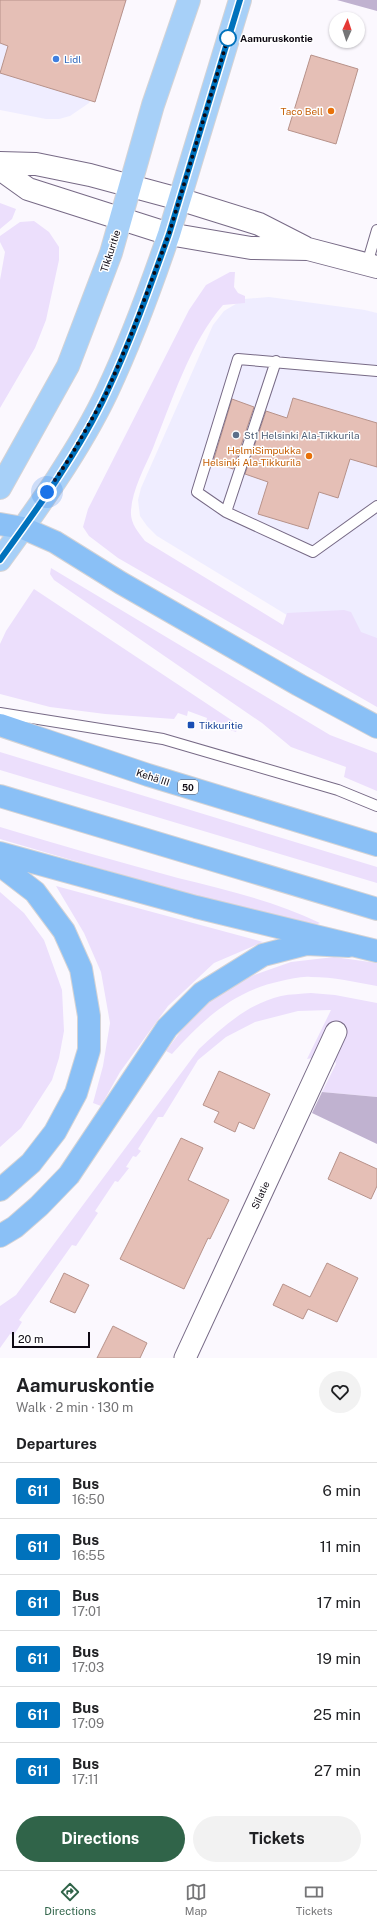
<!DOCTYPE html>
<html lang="en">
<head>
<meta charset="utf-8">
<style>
  body { margin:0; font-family:"Public Sans",sans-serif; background:#f2f2f2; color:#202124; height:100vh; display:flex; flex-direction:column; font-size:15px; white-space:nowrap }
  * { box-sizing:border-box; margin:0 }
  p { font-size:13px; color:#757577 }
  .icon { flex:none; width:22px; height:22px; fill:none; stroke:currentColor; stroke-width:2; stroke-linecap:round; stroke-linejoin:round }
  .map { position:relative; height:1358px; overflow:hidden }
  .panel { display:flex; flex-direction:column; background:#fff; flex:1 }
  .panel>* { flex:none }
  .badge { padding:0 8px; border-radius:3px; font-size:14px; line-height:26px }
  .needle { width:26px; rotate:3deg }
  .fabs { position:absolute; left:329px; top:12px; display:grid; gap:8px }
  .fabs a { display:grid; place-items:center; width:36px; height:36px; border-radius:50%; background:#fff; box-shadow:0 1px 3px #0004; font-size:20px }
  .scale { position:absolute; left:12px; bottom:10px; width:78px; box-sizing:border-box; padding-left:4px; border:2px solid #0e0913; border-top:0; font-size:11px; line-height:14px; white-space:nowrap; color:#0e0913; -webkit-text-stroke:3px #fff; paint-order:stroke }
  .you { position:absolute; width:20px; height:20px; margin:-10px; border:3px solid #fff; border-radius:50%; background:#1a73e8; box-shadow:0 0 0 6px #1a73e833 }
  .map>.badge { position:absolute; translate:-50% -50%; box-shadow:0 0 0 2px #fff }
  h2 { padding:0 16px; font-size:15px; line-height:36px }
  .round { display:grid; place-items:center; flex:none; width:42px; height:42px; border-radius:21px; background:#f2f2f2 }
  .summary { display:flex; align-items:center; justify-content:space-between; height:68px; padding:0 16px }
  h1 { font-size:19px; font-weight:700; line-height:30px }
  .action { display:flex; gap:8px; margin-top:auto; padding:8px 16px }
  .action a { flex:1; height:46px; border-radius:24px; background:#306449; color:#fff; font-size:16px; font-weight:700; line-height:46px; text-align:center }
  .action a+a { background:#f2f2f2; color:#202124 }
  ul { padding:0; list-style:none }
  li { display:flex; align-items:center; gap:12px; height:56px; padding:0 16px; border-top:1px solid #e0e0e0 }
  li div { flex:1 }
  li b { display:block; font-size:15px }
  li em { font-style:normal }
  li .badge { min-width:44px; font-weight:700; text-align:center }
  .dock { display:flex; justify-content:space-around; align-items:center; height:56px; border-top:1px solid #e0e0e0; background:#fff; font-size:11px; color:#757577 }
  .dock a { display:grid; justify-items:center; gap:2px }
  .dock .active { color:#306449 }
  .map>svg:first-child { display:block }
  .commercial { fill:#efedff }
  .green { fill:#ecdffc }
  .forest { fill:#c0b2d0 }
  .building { fill:#e5bfb6; stroke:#b7928a }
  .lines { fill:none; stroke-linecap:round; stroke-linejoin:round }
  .service-casing { stroke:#776a86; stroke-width:12 }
  .minor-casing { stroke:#776a86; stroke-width:23 }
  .tertiary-casing { stroke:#776a86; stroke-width:24 }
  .primary-casing { stroke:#d4d3d5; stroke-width:24 }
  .trunk-casing { stroke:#d4d3d5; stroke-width:24 }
  .service { stroke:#fff; stroke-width:10 }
  .minor { stroke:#fff; stroke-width:21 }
  .tertiary { stroke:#fff; stroke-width:22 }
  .primary { stroke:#a7d0f8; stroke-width:22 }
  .trunk { stroke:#8ac0f6; stroke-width:22 }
  .line-casing { stroke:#fff; stroke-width:9 }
  .line { stroke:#0072bc; stroke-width:6 }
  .walk { stroke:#0e0913; stroke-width:4; stroke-dasharray:0 7.2 }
  .stop-dot { fill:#fff; stroke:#0072bc; stroke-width:2 }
  .shop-dot { fill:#3f7fe0; stroke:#fff; stroke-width:1.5 }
  .food-dot { fill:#e8710a; stroke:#fff; stroke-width:1.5 }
  .service-dot { fill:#5c6f8a; stroke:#fff; stroke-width:1.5 }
  .transit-dot { fill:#1a4fb4; stroke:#fff; stroke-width:1.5 }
  .labels { text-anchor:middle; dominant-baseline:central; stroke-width:3; stroke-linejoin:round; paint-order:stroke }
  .shield { fill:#fff; stroke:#56535a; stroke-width:1 }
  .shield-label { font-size:9px; font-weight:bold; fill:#0e0913 }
  .stop-label { font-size:10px; font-weight:bold; fill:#0e0913; stroke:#fff; text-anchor:start }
  .shop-label { font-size:10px; fill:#366cbe; stroke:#fff; text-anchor:start }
  .food-label { font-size:10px; fill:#c56008; stroke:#fff; text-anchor:end }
  .street-label { font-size:10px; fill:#0e0913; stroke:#fff }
  .service-label { font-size:10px; fill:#4e5e75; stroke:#fff; text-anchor:start }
  .transit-label { font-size:10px; fill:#164399; stroke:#fff; text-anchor:start }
</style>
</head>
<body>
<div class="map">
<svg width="377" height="1358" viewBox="0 0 377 1358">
  <rect width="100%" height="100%" fill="#fbf8fe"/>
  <path class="commercial" d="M0,0h127l-30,88 -8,15 -19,13 -11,3h-13l-46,-9z
    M269,297l96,13 12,3v357l-220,-134 -10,-10 -7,-10 -2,-16 3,-12 72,-163 11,-14 20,-12z"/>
  <path class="green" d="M0,203l16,6 -4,10 -12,10z
    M34,221l15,11 10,15v13l-13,60 -11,28 -35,60v-128l5,-28 -5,-10v-6l20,-14z
    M230,272h5l-1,15 4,6 7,3v7l-22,2c-32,36 -52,98 -70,143 -8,19 -21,42 -22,63 -1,12 7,21 14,30l138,84 4,-12 57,-3 7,2 10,20 16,6v69l-259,-149 -29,-22 -6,-9 5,-18 101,-199 17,-25z
    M51,568l279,167 47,18v38l-33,-14 2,-10 -55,-20 -29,-24 -208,-143 -4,-6z
    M34,589l205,136 -3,7 -30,-10 1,-4 -19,-7 -1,5 -9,-3 -4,6 -69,-5 -55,-7 -50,-13v-50l6,-13z
    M0,752l377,115v16l-377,-113z
    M0,827c59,18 119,35 178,51 48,12 97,23 142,45l-7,3 -129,-33 -184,-54z
    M56,886l207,56 -49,21 -46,43 -48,66 -19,34 -8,-3 10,-37 7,-43 -9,-51 -17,-39z
    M0,892l24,21 20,27 18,50 2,41 -5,27 -7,22 -31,48 -21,19z
    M334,957l43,6v23c-22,-4 -43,-9 -66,-9 -10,-1 -20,2 -30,4 -47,10 -78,38 -109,73l-6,-3 26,-35 28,-24 34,-17 37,-13z
    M311,993l24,2 42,8v94l-55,-5 14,-28 -3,-10 -26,5 24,-49 -33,1 -43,11 -29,15 -28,23 -35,57h-5l-20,32 3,2 -5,6 -3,-1 -7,11 3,1 -11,14 -3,-1 -20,30 3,2 -22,33 -4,-1 -53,75 3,2 -8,13 -4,-1 -10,14v-42l16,-11 183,-246c25,-23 47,-44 82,-53 9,-2 20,-2 30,-3z"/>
  <path class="forest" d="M337,0h40v11z
    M322,1092l55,5v47l-65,-31z"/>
  <path class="building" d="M0,0h126l-31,102 -95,-29 8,-27 -8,-3z
    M311,55l47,14 -22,75 -48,-14z
    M293,398l84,25v44l-27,-8 -12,39 -19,-6 -11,37 -50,-15 10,-32 -23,-8 21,-63 21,7z
    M232,399l22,8 -21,62 -20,-7z
    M219,1071l51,23 -16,35 -15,-7 -4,10 -21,-10 5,-10 -16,-7z
    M181,1138l22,10 -15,32 41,20 -19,39 -2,-1 -24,51 -64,-30z
    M340,1152l37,17v17l-6,13 -43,-20z
    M327,1263l31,15 -21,44 -29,-13 -5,10 -30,-14 10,-21 27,13z
    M64,1273l25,12 -14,28 -25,-11z
    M113,1326l34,17 -7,15h-43z"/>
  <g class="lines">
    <g class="service-casing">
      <path id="service" d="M367,264l10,-34
        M377,371l-139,-12 -41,133 29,20 87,40 64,-46
        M226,512l50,-151
        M0,713l163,26 175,51 39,16"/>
    </g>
    <g class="minor-casing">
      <path id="minor" d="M185,1358l151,-326"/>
    </g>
    <g class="tertiary-casing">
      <path id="tertiary" d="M0,163l36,1 54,11 89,24 80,25 45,23
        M0,169l28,20 141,45 82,14 57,1 69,18"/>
    </g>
    <g class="primary-casing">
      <path id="primary" d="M0,488l68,-122 43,-113 42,-148 36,-105
        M0,560c37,-51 80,-111 107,-168 24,-51 44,-105 62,-158l71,-234"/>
    </g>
    <g class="trunk-casing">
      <path id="trunk" d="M0,524l23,4 32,14 66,41 178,102 78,42
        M0,725l148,50 229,70
        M0,796l377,113
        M0,853l196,54 181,44
        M0,865l35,27 29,39 17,38 8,47v34l-13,43 -21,39 -24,31 -31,27
        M0,1236l15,-9 24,-21 30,-31 98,-147 35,-35 61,-38 43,-11 43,2"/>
    </g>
    <use href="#service" class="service"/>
    <use href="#minor" class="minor"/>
    <use href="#tertiary" class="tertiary"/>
    <use href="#primary" class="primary"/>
    <use href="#trunk" class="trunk"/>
  </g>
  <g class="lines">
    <g class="line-casing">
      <path id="line" d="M0,560c38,-52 80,-110 107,-168 24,-51 43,-105 62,-158l71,-234"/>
    </g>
    <use href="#line" class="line"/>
    <path class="walk" d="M47,492l24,-36 36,-64 24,-57 38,-101 59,-196"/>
  </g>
  <circle class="stop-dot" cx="228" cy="38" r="8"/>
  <circle class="shop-dot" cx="56" cy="59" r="4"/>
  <g class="food-dot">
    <circle cx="331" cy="111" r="4"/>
    <circle cx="309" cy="456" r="4"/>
  </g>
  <circle class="service-dot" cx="236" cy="435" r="4"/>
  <rect class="transit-dot" x="187" y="721" width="8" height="8" rx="2"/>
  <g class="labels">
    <rect class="shield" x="178" y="780" width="20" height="14" rx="3"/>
    <g class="shield-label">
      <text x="188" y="787">50</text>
    </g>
    <g class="stop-label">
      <text x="240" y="38">Aamuruskontie</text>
    </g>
    <g class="shop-label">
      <text x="64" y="59">Lidl</text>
    </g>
    <g class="food-label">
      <text x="323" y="111">Taco Bell</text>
      <text x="301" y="450">HelmiSimpukka<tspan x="301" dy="12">Helsinki Ala-Tikkurila</tspan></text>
    </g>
    <g class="street-label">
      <text transform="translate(110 251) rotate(-72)">Tikkuritie</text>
      <text transform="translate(153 777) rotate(18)">Kehä III</text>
      <text transform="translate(260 1195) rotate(-65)">Silatie</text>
    </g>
    <g class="service-label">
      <text x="244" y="435">St1 Helsinki Ala-Tikkurila</text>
    </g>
    <g class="transit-label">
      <text x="199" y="725">Tikkuritie</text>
    </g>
  </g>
</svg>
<div class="fabs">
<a><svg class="needle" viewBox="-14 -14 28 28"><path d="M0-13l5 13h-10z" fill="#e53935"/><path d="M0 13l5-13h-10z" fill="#757577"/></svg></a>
</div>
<div class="scale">20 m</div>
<div class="you" style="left:47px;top:492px"></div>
</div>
<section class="panel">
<div class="summary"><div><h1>Aamuruskontie</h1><p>Walk · 2 min · 130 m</p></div><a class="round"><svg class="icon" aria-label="heart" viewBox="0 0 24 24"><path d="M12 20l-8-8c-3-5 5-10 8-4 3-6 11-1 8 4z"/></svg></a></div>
<h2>Departures</h2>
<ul>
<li><span class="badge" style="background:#0072bc;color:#fff">611</span><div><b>Bus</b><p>16:50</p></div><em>6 min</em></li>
<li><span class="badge" style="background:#0072bc;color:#fff">611</span><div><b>Bus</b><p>16:55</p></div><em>11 min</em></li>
<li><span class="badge" style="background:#0072bc;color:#fff">611</span><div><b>Bus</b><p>17:01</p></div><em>17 min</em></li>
<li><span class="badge" style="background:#0072bc;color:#fff">611</span><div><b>Bus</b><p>17:03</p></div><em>19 min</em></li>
<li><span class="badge" style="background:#0072bc;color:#fff">611</span><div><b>Bus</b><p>17:09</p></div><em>25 min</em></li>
<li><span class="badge" style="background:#0072bc;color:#fff">611</span><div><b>Bus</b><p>17:11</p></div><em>27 min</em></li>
</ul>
<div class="action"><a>Directions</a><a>Tickets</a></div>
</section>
<nav class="dock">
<a class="active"><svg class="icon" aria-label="directions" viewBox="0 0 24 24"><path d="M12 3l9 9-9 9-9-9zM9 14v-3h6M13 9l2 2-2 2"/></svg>Directions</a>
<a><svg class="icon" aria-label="map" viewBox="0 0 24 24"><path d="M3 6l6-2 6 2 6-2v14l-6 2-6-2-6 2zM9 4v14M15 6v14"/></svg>Map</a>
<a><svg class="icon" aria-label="tickets" viewBox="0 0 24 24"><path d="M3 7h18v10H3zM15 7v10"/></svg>Tickets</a>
</nav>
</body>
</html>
